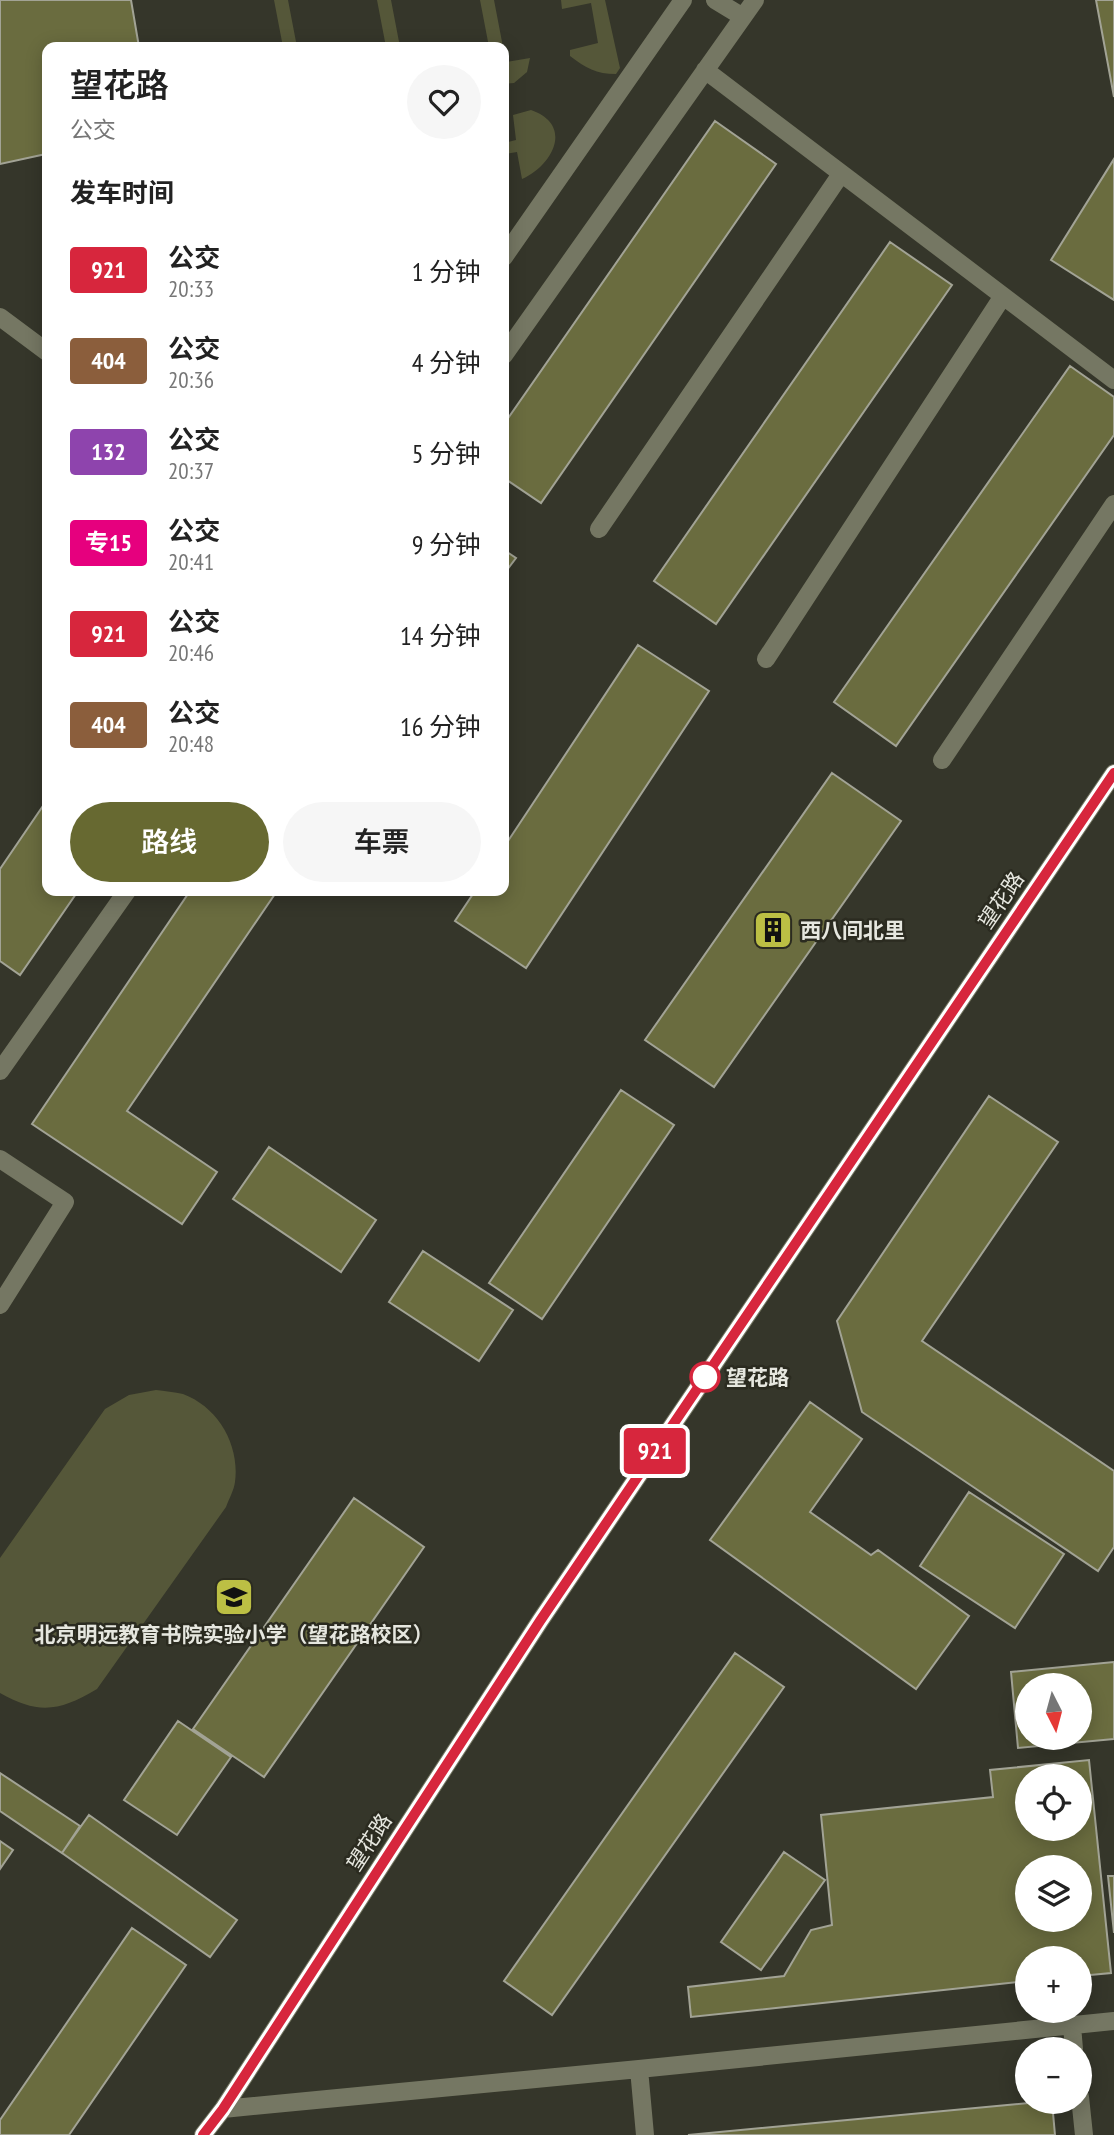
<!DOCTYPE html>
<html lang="zh">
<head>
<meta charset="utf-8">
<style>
  body { margin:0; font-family:"PT Sans Narrow","Noto Sans SC",sans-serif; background:#f6f6f6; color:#222; height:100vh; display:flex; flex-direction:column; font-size:26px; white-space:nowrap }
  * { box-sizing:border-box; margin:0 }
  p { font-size:23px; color:#767676 }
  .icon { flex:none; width:38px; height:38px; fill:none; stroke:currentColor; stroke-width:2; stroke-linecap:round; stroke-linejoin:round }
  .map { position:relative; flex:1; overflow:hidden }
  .side { position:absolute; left:42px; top:42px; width:467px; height:854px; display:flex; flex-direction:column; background:#fff; border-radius:14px; box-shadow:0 4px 18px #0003 }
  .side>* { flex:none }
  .badge { padding:0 14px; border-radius:5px; font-size:24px; line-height:46px }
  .needle { width:46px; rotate:174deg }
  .tools { position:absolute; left:1015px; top:1673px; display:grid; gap:14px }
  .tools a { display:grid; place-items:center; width:77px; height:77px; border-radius:50%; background:#fff; box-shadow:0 4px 18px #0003; font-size:35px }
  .map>.badge { position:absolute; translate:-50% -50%; box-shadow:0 0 0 4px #fff }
  h2 { padding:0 28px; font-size:26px; line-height:63px }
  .round { display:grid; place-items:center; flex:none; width:74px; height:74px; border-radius:37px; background:#f6f6f6 }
  .head { display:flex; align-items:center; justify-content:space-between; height:119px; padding:0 28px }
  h1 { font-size:33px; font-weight:600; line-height:52px }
  .action { display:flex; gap:14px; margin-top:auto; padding:14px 28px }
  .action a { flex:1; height:80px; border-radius:42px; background:#676931; color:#fff; font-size:28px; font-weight:600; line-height:80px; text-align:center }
  .action a+a { background:#f6f6f6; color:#222 }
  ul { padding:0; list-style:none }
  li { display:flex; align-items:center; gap:21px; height:91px; padding:0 28px }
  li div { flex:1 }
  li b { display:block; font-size:26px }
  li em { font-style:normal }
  li .badge { min-width:77px; font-weight:700; text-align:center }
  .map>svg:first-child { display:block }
  .green { fill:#555739 }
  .building { fill:#6a6c3f; stroke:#a2a395; stroke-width:2; fill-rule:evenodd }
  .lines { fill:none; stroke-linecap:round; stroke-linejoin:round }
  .minor { stroke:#757763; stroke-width:18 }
  .line-casing { stroke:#fff; stroke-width:16 }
  .line { stroke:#d7263d; stroke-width:10 }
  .stop-dot { fill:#fff; stroke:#d7263d; stroke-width:3.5 }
  .labels { text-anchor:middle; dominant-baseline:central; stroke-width:5; stroke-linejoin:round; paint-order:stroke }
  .street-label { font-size:21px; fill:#e6e7df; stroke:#2b2b20 }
  .poi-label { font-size:21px; font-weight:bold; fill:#e6e7df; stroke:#2b2b20; text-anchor:start }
  .stop-label { font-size:21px; font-weight:bold; fill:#e6e7df; stroke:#2b2b20; text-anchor:start }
</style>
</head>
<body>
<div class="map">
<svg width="1114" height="2135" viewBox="0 0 1114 2135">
  <rect width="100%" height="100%" fill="#35362a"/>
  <path class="green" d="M274,0h14l9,47h-14z
    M377,0h14l9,47h-14z
    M480,0h14l9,47h-14z
    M561,0h44l15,68 -4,6c-20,0 -30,-6 -46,-18v-6l28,-7 -7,-40 -29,6z
    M504,52l2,10 24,-4 -3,14 -13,11 -10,1z
    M531,110c43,15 22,55 -9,69l-5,-27 -13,2v-11l12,-3 -3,-25z
    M156,1390c8,1 19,2 27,4 35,13 57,51 52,88 -1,8 -6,17 -9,25l-129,182c-37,22 -58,26 -97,4v-135l105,-149 24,-14z"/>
  <path class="building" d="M0,0h131l8,47h-92v113l-1,-6 -46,10z
    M1096,0h18v97z
    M715,121l61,43 -235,339 -37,-25v-54z
    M1114,159v141l-63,-40z
    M890,242l62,43 -236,339 -62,-43z
    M1070,366l44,31v38l-218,311 -62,-44z
    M504,550l12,8 -12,16z
    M638,645l71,46 -183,277 -71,-47 20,-30h29v-44z
    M832,773l69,48 -187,266 -69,-47z
    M47,800v91h31l-58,84 -20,-14v-92z
    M190,891h87l-150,220 90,61 -35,52 -150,-100z
    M621,1090l53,35 -132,194 -53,-36z
    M989,1096l69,46 -136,199 192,130v76l-16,24 -236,-159 -25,-91z
    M269,1147l107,73 -35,52 -108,-73z
    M423,1251l90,59 -34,51 -90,-59z
    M810,1402l52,37 -52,73 61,43 7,-5 91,66 -53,73 -206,-149z
    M969,1492l95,62 -49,74 -95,-62z
    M354,1498l70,49 -160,230 -71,-48z
    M735,1653l49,34 -232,328 -48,-34z
    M1114,1662v77l-96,9 -7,-76zM1027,1685h53v53h-53z
    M178,1721l53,36 -54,78 -53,-35z
    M1089,1760l22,213 -31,3v-18h-53v23l-336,36 -3,-30 96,-11 27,-46 21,-5 -11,-110 172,-18 -3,-27zM1027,1776h53v53h-53zM1027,1867h53v53h-53z
    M0,1773l80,53 -18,27 -62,-42z
    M89,1815l148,105 -27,37 -148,-104z
    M0,1841l13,9 -13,19z
    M784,1852l41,28 -64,90 -40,-28z
    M1108,1876h6v57z
    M132,1928l54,37 -117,170h-69v-15z
    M1039,2102h13l3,33h-367z"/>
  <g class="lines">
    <path class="minor" d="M715,0l28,17
      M705,70l409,310
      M504,257l179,-257
      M0,317l47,35
      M504,355l251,-355
      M599,529l242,-355
      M766,659l237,-363
      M942,760l172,-256
      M0,1071l127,-180
      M0,1159l65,43 -65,103
      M1072,2026l2,23
      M639,2069l6,66
      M1080,2097l4,38
      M223,2109l416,-40 475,-48
      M203,2135l20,-26 317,-488 574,-848"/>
  </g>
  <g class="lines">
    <g class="line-casing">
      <path id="line" d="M203,2135l20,-26 317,-488 574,-848"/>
    </g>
    <use href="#line" class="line"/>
  </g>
  <defs>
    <g id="building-square" transform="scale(2.0125)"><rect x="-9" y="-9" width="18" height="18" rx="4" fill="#bcbf44" stroke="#2b2b20"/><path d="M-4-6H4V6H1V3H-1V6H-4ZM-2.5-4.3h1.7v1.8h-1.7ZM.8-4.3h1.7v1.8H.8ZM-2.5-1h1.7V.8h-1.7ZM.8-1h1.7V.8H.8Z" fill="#111"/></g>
    <g id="school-square" transform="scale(2.0125)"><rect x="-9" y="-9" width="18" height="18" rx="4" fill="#bcbf44" stroke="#2b2b20"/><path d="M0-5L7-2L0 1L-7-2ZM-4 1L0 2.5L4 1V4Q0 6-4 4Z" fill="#111"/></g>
  </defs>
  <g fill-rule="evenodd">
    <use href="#building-square" x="773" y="930"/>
    <use href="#school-square" x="234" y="1597"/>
  </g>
  <circle class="stop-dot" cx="705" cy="1377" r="14"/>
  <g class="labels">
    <g class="street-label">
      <text transform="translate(1001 900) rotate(-56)">望花路</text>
      <text transform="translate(369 1842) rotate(-57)">望花路</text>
    </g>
    <g class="poi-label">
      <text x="800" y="930">西八间北里</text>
      <text x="234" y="1634" text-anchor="middle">北京明远教育书院实验小学（望花路校区）</text>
    </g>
    <g class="stop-label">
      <text x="726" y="1377">望花路</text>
    </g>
  </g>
</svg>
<div class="tools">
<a><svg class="needle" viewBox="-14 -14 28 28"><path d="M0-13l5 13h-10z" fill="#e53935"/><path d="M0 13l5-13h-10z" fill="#767676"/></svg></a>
<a><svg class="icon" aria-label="locate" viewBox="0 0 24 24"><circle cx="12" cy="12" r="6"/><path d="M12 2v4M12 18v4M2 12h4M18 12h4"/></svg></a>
<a><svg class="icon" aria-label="layers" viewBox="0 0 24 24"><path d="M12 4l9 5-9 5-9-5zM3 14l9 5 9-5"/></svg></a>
<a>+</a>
<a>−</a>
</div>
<b class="badge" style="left:655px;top:1451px;background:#d7263d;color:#fff">921</b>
<section class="side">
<div class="head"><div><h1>望花路</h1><p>公交</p></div><a class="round"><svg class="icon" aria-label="heart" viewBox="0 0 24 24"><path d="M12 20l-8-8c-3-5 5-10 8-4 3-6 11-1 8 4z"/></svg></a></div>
<h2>发车时间</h2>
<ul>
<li><span class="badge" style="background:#d7263d;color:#fff">921</span><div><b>公交</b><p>20:33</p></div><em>1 分钟</em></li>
<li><span class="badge" style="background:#8b5e3c;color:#fff">404</span><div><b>公交</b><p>20:36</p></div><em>4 分钟</em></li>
<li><span class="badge" style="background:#8e44ad;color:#fff">132</span><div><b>公交</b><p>20:37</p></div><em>5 分钟</em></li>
<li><span class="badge" style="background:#e6007e;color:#fff">专15</span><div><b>公交</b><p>20:41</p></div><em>9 分钟</em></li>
<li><span class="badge" style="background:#d7263d;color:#fff">921</span><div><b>公交</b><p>20:46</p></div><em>14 分钟</em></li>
<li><span class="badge" style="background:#8b5e3c;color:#fff">404</span><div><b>公交</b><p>20:48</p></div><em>16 分钟</em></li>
</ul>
<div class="action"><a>路线</a><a>车票</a></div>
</section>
</div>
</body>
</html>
